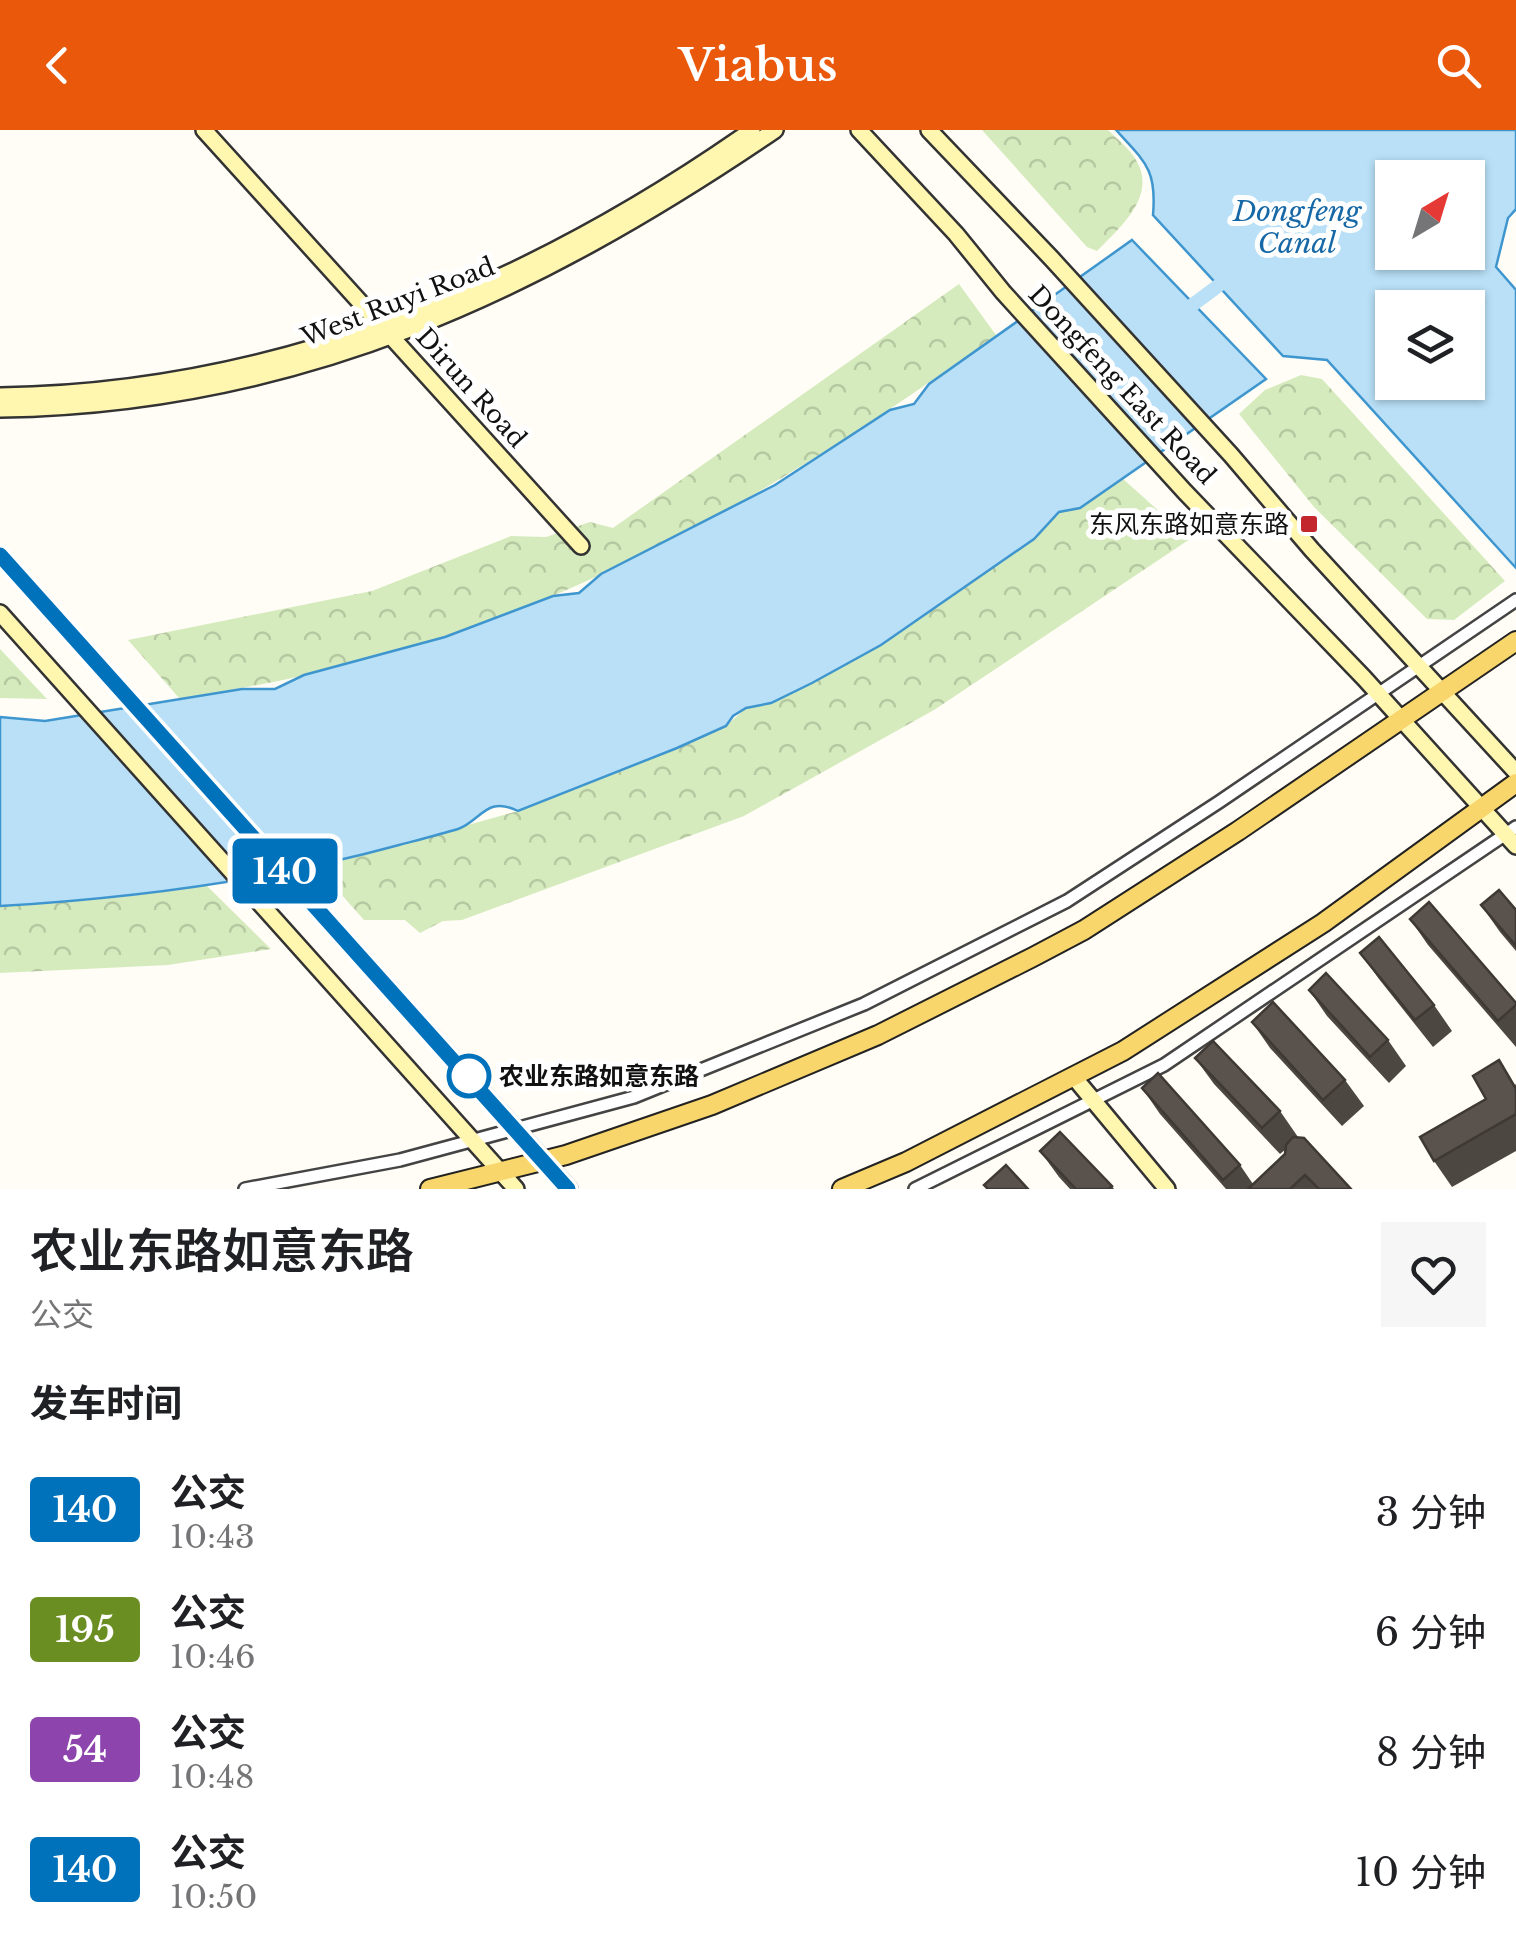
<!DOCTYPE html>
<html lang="zh">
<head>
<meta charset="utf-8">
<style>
  body { margin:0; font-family:"Libre Baskerville","Noto Sans SC",serif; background:#f6f6f6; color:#202124; height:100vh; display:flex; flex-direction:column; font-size:38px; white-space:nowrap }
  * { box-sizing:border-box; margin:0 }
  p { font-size:32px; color:#757577 }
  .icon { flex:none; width:55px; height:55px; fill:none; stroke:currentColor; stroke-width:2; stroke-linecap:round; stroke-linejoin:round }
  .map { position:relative; height:1059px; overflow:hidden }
  .sheet { display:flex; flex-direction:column; background:#fff; flex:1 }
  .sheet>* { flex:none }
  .badge { padding:0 20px; border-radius:8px; font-size:35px; line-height:65px }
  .needle { width:65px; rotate:38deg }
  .tools { position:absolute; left:1375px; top:30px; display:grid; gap:20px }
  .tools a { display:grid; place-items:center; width:110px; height:110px; border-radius:0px; background:#fff; box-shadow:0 2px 8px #0004; font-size:50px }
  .map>.badge { position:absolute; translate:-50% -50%; box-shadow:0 0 0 5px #fff }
  h2 { padding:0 30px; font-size:38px; line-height:90px }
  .round { display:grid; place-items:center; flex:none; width:105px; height:105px; border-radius:0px; background:#f6f6f6 }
  .headline { display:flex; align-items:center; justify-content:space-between; height:170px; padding:0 30px }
  h1 { font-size:48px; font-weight:600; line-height:75px }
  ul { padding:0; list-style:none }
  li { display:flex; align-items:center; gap:30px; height:120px; padding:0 30px }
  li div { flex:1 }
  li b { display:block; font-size:38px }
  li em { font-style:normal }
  li .badge { min-width:110px; font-weight:700; text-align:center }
  header { display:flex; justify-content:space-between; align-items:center; height:130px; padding:0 30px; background:#ea580c; color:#fff; font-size:45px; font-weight:600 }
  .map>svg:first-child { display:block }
  .park { fill:url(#park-crowns) }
  .water { fill:#b9e0f7; stroke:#3f96cf; stroke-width:2.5; fill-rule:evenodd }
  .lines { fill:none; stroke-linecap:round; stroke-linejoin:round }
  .canal { stroke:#b9e0f7; stroke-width:14 }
  .street-casing { stroke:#444; stroke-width:16 }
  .secondary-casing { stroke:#333; stroke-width:20 }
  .primary-casing { stroke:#222; stroke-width:22 }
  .street { stroke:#fff; stroke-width:11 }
  .secondary { stroke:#fff6b0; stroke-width:15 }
  .primary { stroke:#f9d66b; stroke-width:18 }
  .wall { fill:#4d4742 }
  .building { fill:#5a524d; stroke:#3f3936; stroke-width:2.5 }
  .line-casing { stroke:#fff; stroke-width:22 }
  .line { stroke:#0072bc; stroke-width:15 }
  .poi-dot { fill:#c4262e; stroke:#fff; stroke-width:4 }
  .stop-dot { fill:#fff; stroke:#0072bc; stroke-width:5 }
  .labels { text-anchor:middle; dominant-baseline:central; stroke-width:10; stroke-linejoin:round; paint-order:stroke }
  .street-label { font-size:25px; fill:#111; stroke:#fff }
  .poi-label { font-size:25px; fill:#111; stroke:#fff; text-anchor:end }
  .stop-label { font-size:25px; font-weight:bold; fill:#111; stroke:#fff; text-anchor:start }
  .water-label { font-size:28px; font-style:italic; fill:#1768a6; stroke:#fff }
</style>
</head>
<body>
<header><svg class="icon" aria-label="back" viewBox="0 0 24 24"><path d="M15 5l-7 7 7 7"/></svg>Viabus<svg class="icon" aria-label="search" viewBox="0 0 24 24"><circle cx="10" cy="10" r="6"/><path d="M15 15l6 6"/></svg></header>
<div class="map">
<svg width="1516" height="1059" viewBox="0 0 1516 1059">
  <defs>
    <pattern id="park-crowns" width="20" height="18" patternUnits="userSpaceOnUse" patternTransform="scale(2.5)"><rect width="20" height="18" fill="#d5ebbd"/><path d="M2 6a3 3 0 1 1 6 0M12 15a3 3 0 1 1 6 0" fill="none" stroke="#b6c8a1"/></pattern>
  </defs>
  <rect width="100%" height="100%" fill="#fffdf5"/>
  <path class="park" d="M982,0h126c9,9 22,19 28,30 22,36 -17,68 -39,91l-10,-4z
    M959,154l37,51c-173,125 -348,233 -550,302 -86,29 -177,47 -266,62l-52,-59 244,-49 139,-55 35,1 44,-15 23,6z
    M1301,245l21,4 183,202 -51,39 -27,-1 -113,-112 -75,-93 26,-24z
    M1122,348l68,61 -256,171 -190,106 -282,104 -19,1 -23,12 -15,-13h-41l-47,-53 201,-56 208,-85 20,-18 25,-5 110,-58 153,-106 26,-27 20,-4z
    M0,519l47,50 -47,-1z
    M206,755l65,64 -103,16 -168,8v-67l123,-9z"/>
  <path class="water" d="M1116,0h400v79l-8,9 -12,49 20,23v278l-189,-208 -44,-4 -130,-141c4,-46 -8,-53 -37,-85zM1392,48h76v74h-76zM1392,178h76v74h-76z
    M1132,110l134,139 -186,129 -21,4 -25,27 -153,106 -69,38 -41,20 -25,5 -13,8 -7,10 -49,22 -159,63c-32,-16 -37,10 -60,18 -20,6 -40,11 -59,16 -131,36 -264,53 -399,61v-189l45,4 197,-32h33l29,-14 141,-38 108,-41 26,-3 22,-19 174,-89 115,-75 24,-6 15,-20z"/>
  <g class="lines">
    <path class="canal" d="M1179,185l51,-38"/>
    <g class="street-casing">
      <path id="street" d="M245,1059l155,-29 234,-63 230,-93 203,-103 152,-99 297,-202
        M915,1059l249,-124 352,-238"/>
    </g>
    <g class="secondary-casing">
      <path id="secondary" d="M204,0l377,416
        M859,0l97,104 47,58 182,200 179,186 152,168
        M929,0l123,129 179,196 81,95 204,222
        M0,266c277,-4 527,-108 752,-266
        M0,279c296,-4 534,-115 775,-279
        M0,425l569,634
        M0,483l516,576
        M1073,946l94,113"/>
    </g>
    <g class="primary-casing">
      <path id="primary" d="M430,1059l136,-34 146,-50 166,-70 155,-78 51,-27 154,-99 278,-190
        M842,1059l64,-27 217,-111 200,-128 193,-140"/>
    </g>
    <use href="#street" class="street"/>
    <use href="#secondary" class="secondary"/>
    <use href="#primary" class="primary"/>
  </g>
  <path class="wall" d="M1481,775l35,5v41l-16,-19z
    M1410,789l106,84v44l-88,-102z
    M1360,823l74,52 18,26 -19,16 -54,-68z
    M1309,860l79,50 18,26 -17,17 -62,-67z
    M1252,892l93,58 19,26 -22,20 -72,-78z
    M1195,928l85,53 18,26 53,52h-125l-66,-75 -18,-26 98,77 13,19 32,-30 1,-5 -6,5 -66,-70z
    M1516,954v67l-64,36 -18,-26z
    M1040,1021l72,35 2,3h-44l-11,-12z"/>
  <path class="building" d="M1499,760l17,20v36l-35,-41z
    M1429,772l87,101v2l-18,16 -88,-102z
    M1379,807l55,68 -19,15 -55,-67z
    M1326,843l62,67 -18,17 -61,-67z
    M1273,872l72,78 -22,20 -71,-78z
    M1213,911l67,70 -18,17 -67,-70z
    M1499,930l17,29v25l-82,47 -14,-24 66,-38 -13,-23z
    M1158,943l82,92 -17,15 -81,-92z
    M1060,1002l52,54 -4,3h-32l-36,-38z
    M1293,1007l11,1 47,51h-32l-14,-14 -15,14h-42l37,-35 1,-9z
    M1006,1035l22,24h-40l-4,-4z"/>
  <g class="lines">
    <g class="line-casing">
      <path id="line" d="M0,425l568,634"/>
    </g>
    <use href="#line" class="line"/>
  </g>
  <rect class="poi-dot" x="1299" y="384" width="20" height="20" rx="5"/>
  <circle class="stop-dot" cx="469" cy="946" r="20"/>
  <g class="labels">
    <g class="street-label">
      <text transform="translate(398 172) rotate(-21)">West Ruyi Road</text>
      <text transform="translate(1122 255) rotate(47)">Dongfeng East Road</text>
      <text transform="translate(471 258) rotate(48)">Dirun Road</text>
    </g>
    <g class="poi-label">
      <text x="1289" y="394">东风东路如意东路</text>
    </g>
    <g class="stop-label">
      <text x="499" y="946">农业东路如意东路</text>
    </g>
    <g class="water-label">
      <text x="1297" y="81">Dongfeng<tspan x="1297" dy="32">Canal</tspan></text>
    </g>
  </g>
</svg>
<div class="tools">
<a><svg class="needle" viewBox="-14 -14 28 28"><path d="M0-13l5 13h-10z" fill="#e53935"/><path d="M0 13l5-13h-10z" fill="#757577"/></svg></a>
<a><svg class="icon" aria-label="layers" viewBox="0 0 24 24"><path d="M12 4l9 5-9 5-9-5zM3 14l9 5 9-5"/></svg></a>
</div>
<b class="badge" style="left:285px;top:741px;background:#0072bc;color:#fff">140</b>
</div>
<section class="sheet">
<div class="headline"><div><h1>农业东路如意东路</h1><p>公交</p></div><a class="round"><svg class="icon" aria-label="heart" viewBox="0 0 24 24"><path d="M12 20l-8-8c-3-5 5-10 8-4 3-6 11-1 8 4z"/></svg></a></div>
<h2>发车时间</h2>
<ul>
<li><span class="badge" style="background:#0072bc;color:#fff">140</span><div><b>公交</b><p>10:43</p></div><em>3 分钟</em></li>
<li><span class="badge" style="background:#6b8e23;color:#fff">195</span><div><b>公交</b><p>10:46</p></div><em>6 分钟</em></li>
<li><span class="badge" style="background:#8e44ad;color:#fff">54</span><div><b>公交</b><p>10:48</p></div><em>8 分钟</em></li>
<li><span class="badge" style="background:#0072bc;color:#fff">140</span><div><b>公交</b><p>10:50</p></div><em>10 分钟</em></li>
</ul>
</section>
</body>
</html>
